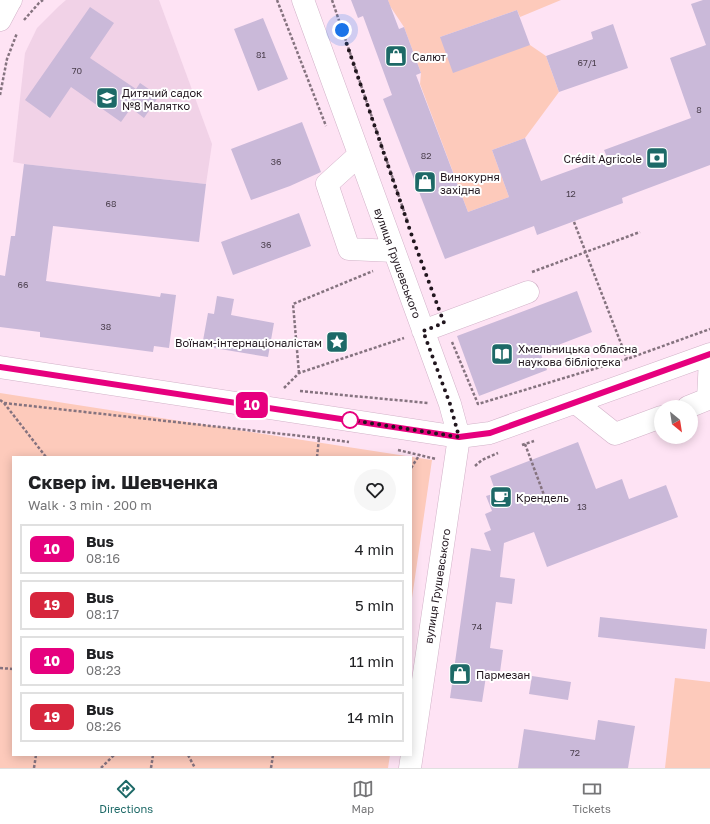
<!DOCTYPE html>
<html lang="en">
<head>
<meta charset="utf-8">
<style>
  body { margin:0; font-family:"Golos Text",sans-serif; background:#f6f6f6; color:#202124; height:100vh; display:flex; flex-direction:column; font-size:15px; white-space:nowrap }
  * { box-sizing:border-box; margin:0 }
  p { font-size:13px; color:#757577 }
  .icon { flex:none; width:22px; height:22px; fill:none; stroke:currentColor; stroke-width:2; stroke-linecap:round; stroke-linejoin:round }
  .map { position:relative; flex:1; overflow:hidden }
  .side { position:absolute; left:12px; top:456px; width:400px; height:300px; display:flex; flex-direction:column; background:#fff; border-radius:0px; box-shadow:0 2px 10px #0003 }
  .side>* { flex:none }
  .badge { padding:0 8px; border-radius:6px; font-size:14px; line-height:26px }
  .needle { width:26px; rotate:150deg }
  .fabs { position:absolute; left:654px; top:400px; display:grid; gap:8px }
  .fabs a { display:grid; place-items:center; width:44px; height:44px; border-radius:50%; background:#fff; box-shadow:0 2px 10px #0003; font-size:20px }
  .you { position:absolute; width:20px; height:20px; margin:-10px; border:3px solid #fff; border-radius:50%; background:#1a73e8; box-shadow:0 0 0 6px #1a73e833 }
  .map>.badge { position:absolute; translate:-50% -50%; box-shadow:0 0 0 2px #fff }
  .round { display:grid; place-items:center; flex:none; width:42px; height:42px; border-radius:21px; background:#f6f6f6 }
  .head { display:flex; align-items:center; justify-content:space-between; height:68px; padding:0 16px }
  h1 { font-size:19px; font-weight:700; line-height:30px }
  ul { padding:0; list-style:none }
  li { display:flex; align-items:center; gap:12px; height:50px; margin:0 8px 6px; padding:0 8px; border:2px solid #e0e0e0; border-radius:0px }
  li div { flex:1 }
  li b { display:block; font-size:15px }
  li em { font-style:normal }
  li .badge { min-width:44px; font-weight:700; text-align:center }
  .dock { display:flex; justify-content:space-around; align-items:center; height:56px; border-top:1px solid #e0e0e0; background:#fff; font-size:11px; color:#757577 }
  .dock a { display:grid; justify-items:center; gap:2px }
  .dock .on { color:#1d6967 }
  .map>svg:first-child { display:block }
  .built { fill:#f1d2e7 }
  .green { fill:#fdcabb }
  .building { fill:#cab9d9 }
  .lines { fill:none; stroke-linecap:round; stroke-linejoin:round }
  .minor-casing { stroke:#d2b2c8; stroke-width:23 }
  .path { stroke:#85737f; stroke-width:2.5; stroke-dasharray:3 2; stroke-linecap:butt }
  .minor { stroke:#fff; stroke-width:22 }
  .line-casing { stroke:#fff; stroke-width:9 }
  .line { stroke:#e6007e; stroke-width:6 }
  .walk { stroke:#21161e; stroke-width:4; stroke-dasharray:0 7.2 }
  .stop-dot { fill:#fff; stroke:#e6007e; stroke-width:2 }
  .labels { text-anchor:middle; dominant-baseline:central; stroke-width:4; stroke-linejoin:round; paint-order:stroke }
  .number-label { font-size:9px; fill:#4b3f4d }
  .poi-label { font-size:11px; fill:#21161e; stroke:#fff; text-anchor:start }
  .street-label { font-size:11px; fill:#21161e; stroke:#fff }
</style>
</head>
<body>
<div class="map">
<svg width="710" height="768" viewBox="0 0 710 768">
  <rect width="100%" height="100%" fill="#fee3f4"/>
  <path class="built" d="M66,0h93l53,144 -6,40 -182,-20 -11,-2 12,-109 12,-25 21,-21z"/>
  <path class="green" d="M388,0h173l-41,17 -3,-7 -77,27 90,8 16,11 13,36 -34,46 -33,12 17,47 -41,15 -48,-128 1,-11 -17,-46 -14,-21z
    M0,393l432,67 -21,145v-148h-398v298h377l-2,13h-388z
    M675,678l35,4v86h-45z"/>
  <path class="building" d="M351,0h37l11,29 5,-2 17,46 -5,2 52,137 41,-15 -17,-47 33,-12 16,43 66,-24 -3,-7 87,-32 -21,-60 36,-13 -15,-41 12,-4h7v165l-88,33 1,5 -86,32 -3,-9 -89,33 -62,-160 9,-4 -29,-79 -5,2z
    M90,7l24,16 -24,35 46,31 4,-6 19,13 -15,22 -13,-10 -10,14 -50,-35 -21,31 -25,-18z
    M517,10l13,35 -77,28 -13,-36z
    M263,18l25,61 -30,12 -24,-62z
    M613,24l15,44 -69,24 -13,-36 47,-17 -2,-7z
    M302,122l19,50 -31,14 -39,14 -20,-51z
    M24,164l182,20 -7,58 -146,-16 -7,55 114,16 1,-4 15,2 -7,53 -15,-2 -1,6 -113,-15v-5l-40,-5v-52l5,1 6,-40h4z
    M299,213l12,33 -78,29 -12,-33z
    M577,291l15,41 -52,20 7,18 -68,26 -22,-60z
    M217,296l17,3 -3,16 43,8 -6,34 -66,-11 6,-33 6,1z
    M578,442l18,47 26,-10 7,20 37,-14 12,32 -131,50 -13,-35 -30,11 -4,34 15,2 -3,25 -16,-2 -6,46 13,2 -3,22 -13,-2 -5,32 -32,-4 21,-150 20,3 -7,-18 7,-3 -6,-16 7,-3 -6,-15 10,-3 -6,-17z
    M600,617l107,12 -2,20 -107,-12z
    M532,676l39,6 -3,18 -39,-6z
    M598,720l37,6 -7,42h-110l6,-39 71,11z"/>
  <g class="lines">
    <g class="minor-casing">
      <path id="minor" d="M303,0l147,404 9,33 -49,331
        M0,20l9,-17 2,-3
        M359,155l-32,29 22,65 45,2
        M423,331l105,-39
        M0,367l459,70 31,-4 220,-79
        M576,403l39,31 46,-17
        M688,407l20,-8 2,-41"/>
    </g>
    <path class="path" d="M277,0l49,126
      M332,0l76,223
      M24,20l15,-17 4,-3
      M0,95l7,-36 10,-26
      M574,222l53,137
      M532,272l108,-40
      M452,342l26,62 149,-45 83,-30
      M299,373l-6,-69 80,-33
      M284,388l15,-15 105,-35
      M300,391l128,12
      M0,400l4,3 42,54
      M4,403l315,35 30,4
      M525,444l19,51
      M522,445l12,-4
      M398,450l38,9
      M317,457l2,-19
      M475,466l7,-6 16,-7
      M411,468l9,-14
      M0,668l13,1
      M188,755l7,13
      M34,768l2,-13
      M101,768l13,-13
      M151,768l2,-13
      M271,768l2,-13"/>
    <use href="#minor" class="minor"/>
  </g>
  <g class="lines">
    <g class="line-casing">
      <path id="line" d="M0,367l459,70 31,-4 220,-79"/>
    </g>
    <use href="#line" class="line"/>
    <path class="walk" d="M342,30l72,212 30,81 -21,8 27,73 9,33 -109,-17"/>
  </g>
  <defs>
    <g id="shop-square" transform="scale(1.15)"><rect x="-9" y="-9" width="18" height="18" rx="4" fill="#1d6967" stroke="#fff"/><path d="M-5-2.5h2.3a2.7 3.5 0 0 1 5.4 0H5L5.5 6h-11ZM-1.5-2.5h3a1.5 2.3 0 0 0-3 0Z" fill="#fff"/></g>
    <g id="school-square" transform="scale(1.15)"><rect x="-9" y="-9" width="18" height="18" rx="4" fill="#1d6967" stroke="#fff"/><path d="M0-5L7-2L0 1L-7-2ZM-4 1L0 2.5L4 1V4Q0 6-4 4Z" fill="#fff"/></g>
    <g id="bank-square" transform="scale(1.15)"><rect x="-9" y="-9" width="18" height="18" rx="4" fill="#1d6967" stroke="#fff"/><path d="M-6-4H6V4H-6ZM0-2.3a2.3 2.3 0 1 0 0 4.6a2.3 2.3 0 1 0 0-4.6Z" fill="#fff"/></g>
    <g id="sight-square" transform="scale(1.15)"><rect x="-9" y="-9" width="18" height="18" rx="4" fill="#1d6967" stroke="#fff"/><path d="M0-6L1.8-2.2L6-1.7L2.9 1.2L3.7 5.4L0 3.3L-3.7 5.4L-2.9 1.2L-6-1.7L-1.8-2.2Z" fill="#fff"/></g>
    <g id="library-square" transform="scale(1.15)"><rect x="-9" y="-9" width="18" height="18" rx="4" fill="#1d6967" stroke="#fff"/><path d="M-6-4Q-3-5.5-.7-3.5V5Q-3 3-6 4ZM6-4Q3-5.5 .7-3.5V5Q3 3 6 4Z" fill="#fff"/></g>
    <g id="cafe-square" transform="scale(1.15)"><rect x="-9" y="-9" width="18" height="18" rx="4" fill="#1d6967" stroke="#fff"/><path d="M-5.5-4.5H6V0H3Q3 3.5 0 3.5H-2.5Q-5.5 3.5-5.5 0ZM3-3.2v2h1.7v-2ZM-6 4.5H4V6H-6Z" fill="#fff"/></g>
  </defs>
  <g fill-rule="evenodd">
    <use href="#shop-square" x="396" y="56"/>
    <use href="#school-square" x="107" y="98"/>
    <use href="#bank-square" x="657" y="158"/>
    <use href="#shop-square" x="425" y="182"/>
    <use href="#sight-square" x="337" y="342"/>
    <use href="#library-square" x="502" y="354"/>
    <use href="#cafe-square" x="501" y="497"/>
    <use href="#shop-square" x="460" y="674"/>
  </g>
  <circle class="stop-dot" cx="350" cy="420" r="8"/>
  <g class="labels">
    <g class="number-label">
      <text x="261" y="54">81</text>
      <text x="587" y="62">67/1</text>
      <text x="77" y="70">70</text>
      <text x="699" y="109">8</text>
      <text x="426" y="155">82</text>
      <text x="276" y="161">36</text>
      <text x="571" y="193">12</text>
      <text x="111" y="203">68</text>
      <text x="266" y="244">36</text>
      <text x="23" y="284">66</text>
      <text x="106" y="326">38</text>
      <text x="582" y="506">13</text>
      <text x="477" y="626">74</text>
      <text x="575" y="752">72</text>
    </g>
    <g class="poi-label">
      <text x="412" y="56">Салют</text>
      <text x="122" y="92">Дитячий садок<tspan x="122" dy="13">№8 Малятко</tspan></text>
      <text x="642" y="158" text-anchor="end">Crédit Agricole</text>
      <text x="440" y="176">Винокурня<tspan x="440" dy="13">західна</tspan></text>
      <text x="322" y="342" text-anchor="end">Воїнам-інтернаціоналістам</text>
      <text x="518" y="348">Хмельницька обласна<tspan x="518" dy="13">наукова бібліотека</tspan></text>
      <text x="516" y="497">Крендель</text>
      <text x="476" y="674">Пармезан</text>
    </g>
    <g class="street-label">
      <text transform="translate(398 263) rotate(70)">вулиця Грушевського</text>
      <text transform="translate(437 586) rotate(-81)">вулиця Грушевського</text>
    </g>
  </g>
</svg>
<div class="fabs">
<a><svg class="needle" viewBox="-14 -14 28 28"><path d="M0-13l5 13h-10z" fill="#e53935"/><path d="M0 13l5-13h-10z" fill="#757577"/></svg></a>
</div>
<div class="you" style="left:342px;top:30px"></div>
<b class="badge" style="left:252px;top:405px;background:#e6007e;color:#fff">10</b>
<section class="side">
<div class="head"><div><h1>Сквер ім. Шевченка</h1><p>Walk · 3 min · 200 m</p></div><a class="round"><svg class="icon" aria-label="heart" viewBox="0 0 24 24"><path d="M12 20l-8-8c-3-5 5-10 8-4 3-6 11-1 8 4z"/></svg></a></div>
<ul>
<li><span class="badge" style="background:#e6007e;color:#fff">10</span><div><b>Bus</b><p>08:16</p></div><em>4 min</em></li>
<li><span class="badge" style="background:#d7263d;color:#fff">19</span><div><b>Bus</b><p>08:17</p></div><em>5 min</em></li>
<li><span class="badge" style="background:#e6007e;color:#fff">10</span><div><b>Bus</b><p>08:23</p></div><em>11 min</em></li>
<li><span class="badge" style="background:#d7263d;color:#fff">19</span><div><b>Bus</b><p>08:26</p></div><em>14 min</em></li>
</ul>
</section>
</div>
<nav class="dock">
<a class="on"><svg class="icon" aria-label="directions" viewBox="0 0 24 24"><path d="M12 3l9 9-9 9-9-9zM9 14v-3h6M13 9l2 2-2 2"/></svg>Directions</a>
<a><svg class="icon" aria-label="map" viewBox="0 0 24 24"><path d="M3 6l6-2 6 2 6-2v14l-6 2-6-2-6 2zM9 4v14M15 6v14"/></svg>Map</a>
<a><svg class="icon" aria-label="tickets" viewBox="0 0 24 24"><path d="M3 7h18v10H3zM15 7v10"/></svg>Tickets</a>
</nav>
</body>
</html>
